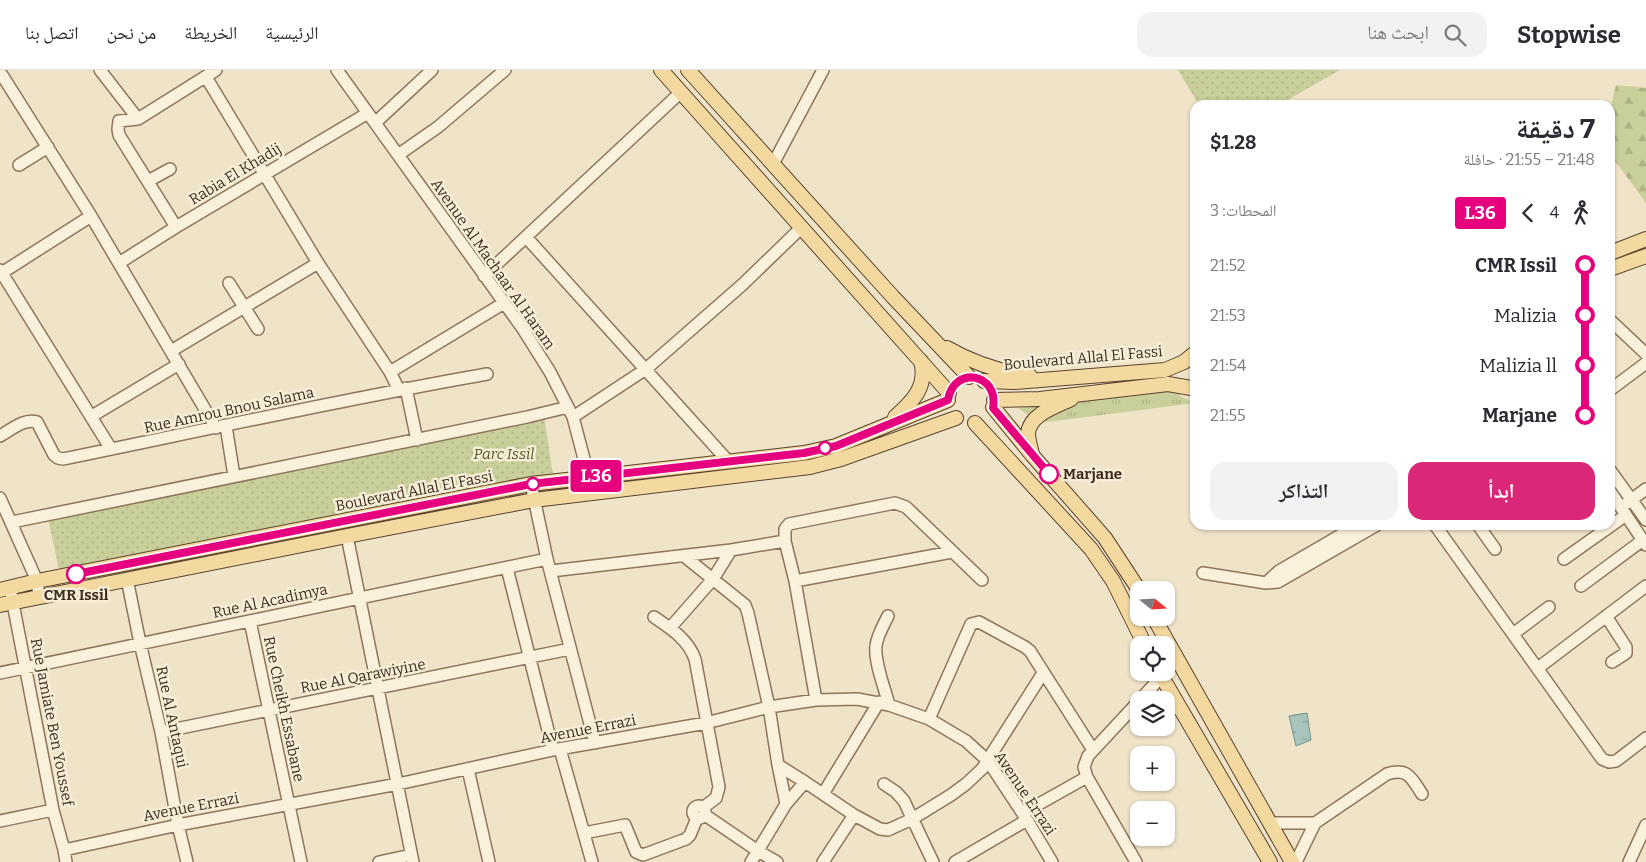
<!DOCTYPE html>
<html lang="ar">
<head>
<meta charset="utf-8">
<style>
  body { margin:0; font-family:Bitter,"Noto Naskh Arabic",serif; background:#f2f2f3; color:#2b2b33; direction:rtl; height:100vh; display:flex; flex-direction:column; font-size:19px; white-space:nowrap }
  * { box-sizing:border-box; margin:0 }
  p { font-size:16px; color:#7c7c81 }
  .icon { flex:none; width:28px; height:28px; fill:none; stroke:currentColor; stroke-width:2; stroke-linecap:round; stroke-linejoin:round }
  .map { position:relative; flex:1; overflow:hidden; direction:ltr }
  .panel { position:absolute; left:1190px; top:30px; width:425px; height:430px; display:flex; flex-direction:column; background:#fff; border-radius:15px; box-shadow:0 1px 4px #0004; direction:rtl }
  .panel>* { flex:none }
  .badge { padding:0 10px; border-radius:4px; font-size:18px; line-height:32px }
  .needle { width:32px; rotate:108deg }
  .fabs { position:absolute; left:1130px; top:511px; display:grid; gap:10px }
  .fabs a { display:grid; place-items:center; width:45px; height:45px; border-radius:10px; background:#fff; box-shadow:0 1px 4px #0004; font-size:25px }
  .map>.badge { position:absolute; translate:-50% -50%; box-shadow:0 0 0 2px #fff }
  .legs { display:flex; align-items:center; gap:8px; height:55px; padding:0 20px; font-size:16px }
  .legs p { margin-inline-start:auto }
  .summary { display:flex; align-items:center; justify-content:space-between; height:85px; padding:0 20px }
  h1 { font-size:28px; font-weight:700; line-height:38px }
  .primary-button { display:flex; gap:10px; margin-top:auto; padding:10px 20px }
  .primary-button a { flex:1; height:58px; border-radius:15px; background:#db2777; color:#fff; font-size:20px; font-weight:700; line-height:58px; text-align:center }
  .primary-button a+a { background:#f2f2f3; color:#2b2b33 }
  ul { padding:0 20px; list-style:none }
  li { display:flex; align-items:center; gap:18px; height:50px; font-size:19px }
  li i { display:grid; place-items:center; width:8px; height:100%; margin:0 6px; background:currentColor }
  li i::after { content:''; width:12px; height:12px; margin:-6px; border:4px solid; border-radius:50%; background:#fff }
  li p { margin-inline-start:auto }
  li:first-child i { background:linear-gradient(#0000 50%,currentColor 0) }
  li:last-child i { background:linear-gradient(currentColor 50%,#0000 0) }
  header { display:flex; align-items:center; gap:30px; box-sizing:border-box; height:70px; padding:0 25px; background:#fff; border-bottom:1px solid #e1e1e2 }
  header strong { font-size:24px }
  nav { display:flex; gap:28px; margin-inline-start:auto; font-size:18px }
  .search { width:350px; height:45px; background:#f2f2f3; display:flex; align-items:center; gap:12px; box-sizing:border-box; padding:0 18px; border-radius:15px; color:#7c7c81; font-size:19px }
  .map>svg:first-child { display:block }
  .grass { fill:url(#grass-tufts) }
  .forest { fill:url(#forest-firs) }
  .park { fill:url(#park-dots) }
  .water { fill:url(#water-ripples); stroke:#6f938a }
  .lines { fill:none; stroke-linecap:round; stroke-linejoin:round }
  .minor-casing { stroke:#8d765c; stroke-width:14 }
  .major-casing { stroke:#5b4430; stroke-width:16 }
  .minor { stroke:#faf1dc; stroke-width:11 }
  .major { stroke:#f3d9a0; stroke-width:14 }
  .line-1-casing { stroke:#fff; stroke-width:11 }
  .line-1 { stroke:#e6007e; stroke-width:8 }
  .stop-1-dot { fill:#fff; stroke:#e6007e; stroke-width:2.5 }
  .labels { text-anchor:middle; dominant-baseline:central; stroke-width:5; stroke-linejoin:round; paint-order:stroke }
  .street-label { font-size:15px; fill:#3d2e20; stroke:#f7eed8 }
  .park-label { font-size:15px; font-style:italic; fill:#4d5a26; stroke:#f7eed8 }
  .stop-label { font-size:15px; font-weight:bold; fill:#3d2e20; stroke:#f7eed8; text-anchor:start }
</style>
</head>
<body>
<header>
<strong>Stopwise</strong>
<div class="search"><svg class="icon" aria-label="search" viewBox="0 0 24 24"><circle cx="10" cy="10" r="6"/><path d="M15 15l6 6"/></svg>ابحث هنا</div>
<nav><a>الرئيسية</a><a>الخريطة</a><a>من نحن</a><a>اتصل بنا</a></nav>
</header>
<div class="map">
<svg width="1646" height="792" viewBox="0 0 1646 792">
  <defs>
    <pattern id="grass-tufts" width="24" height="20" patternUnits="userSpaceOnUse" patternTransform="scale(1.25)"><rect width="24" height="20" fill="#c9cf9b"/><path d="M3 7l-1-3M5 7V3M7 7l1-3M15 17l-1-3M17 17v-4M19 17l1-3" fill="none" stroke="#aeb285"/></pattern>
    <pattern id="forest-firs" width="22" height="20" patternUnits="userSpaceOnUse" patternTransform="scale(1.25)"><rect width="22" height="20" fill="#c9cf9b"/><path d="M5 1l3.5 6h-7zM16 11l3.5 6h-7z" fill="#aeb285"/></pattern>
    <pattern id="park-dots" width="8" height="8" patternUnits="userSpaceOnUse" patternTransform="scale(1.25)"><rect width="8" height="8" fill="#c9cf9b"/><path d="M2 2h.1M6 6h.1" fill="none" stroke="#aeb285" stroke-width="1.8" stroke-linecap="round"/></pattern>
    <pattern id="water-ripples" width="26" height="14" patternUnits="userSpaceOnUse" patternTransform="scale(1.25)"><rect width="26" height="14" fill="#a9c4bc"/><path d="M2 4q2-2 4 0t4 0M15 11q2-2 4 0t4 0" fill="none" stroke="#8ba098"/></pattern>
  </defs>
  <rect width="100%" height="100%" fill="#f0e4c8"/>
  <path class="grass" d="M1172,318l10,9 13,6 -155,20 -22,-15z"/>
  <path class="forest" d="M1616,15l30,3v115l-36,-49v-44z"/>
  <path class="park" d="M1178,0h162l-61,35h-80z
    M544,346l9,59 -494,94 -11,-50z"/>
  <path class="water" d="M1307,643l4,27 -15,6 -7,-30z"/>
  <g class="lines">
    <g class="minor-casing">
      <path id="minor" d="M100,0l38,49
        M337,0l186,259 27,43 23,45 20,76
        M2,5l89,141 125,212
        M206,7l112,186 72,109 9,18
        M375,53l57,-53
        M398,85l40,-28 67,-57
        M773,94l50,-94
        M19,95l29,-18
        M148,111l22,-12
        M176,157l-57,-92 -1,-6 1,-8 19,-2 78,-49
        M526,167l202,224
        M119,193l57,-36 192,-114
        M0,200l111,179
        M0,204l91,-58
        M484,206l197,-184
        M229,213l29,46
        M1610,250l36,34
        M171,281l147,-88
        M390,302l114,-69
        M406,318l11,52
        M1610,320l36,-27
        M92,346l87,-52
        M573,347l73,-48 96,-84 60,-58
        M226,356l8,50
        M0,366c11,-6 24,-18 37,-14l17,33 4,3 5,1c141,-29 282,-60 424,-85
        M1610,400l36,50
        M531,414l16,75 48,184
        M1610,421l36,54
        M0,428l37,83 2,15
        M1627,433l19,-14
        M12,452l515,-105 41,-10
        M1435,455l167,234 7,3 7,-1 30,-23
        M1478,455l17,24
        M347,466l66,326
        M684,486l61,49 3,8 21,94 9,58 27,17 49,33 26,14 8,1 24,-11 39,-24 15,-11 16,-15 61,-96
        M1564,489l62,-44
        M507,498l46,182
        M551,501l180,-21 54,-9
        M1203,503l63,10 12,-1 99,-57
        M127,509l13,64 21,89 17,93 9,37
        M795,511l157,-29
        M1266,513l13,-12 79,-46
        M1581,516l62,-46
        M10,518l43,222 11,40 2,12
        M888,546c-5,10 -11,20 -12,30 -2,16 9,43 13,59
        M1606,546l20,31v6l-14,9
        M654,547c16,11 34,22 41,42l24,128 -3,11 -12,9
        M250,551l51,241
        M670,558l43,-49 18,-29
        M1513,564l36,-27
        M1538,598l108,-82
        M0,603l547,-114
        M816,630l-21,-119 -10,-40v-12l4,-5 106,-21 11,4 76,73
        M1140,630l21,-23
        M929,649l42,-95 8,-2 46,25 5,4 63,99
        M161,662l409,-83
        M560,679l32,113
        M778,695l8,39
        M468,699l21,93
        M1087,707l49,85
        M884,714l12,8 8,9 29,61
        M823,724l56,-92
        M693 742a6 6 0 1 1 12 0a6 6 0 1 1-12 0Z
        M1023,743l64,-36 -3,-10 4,-11 51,-55
        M705,745l53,36 19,11
        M0,751l53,-11
        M1270,753h45
        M584,763l41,-8 11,27 7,3 43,-16 4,-4 7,-17
        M64,780l114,-25 220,-41 155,-34 153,-27 63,-16 47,-7 41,-1 32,6 40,14 37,22 22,20 39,59 25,42
        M379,792l32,-7
        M751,792l35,-58 19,-22
        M823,792l31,-47
        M955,792l72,-42
        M1296,792l19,-39 72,-49c21,-7 25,5 35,20
        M1629,792l17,-37"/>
    </g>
    <g class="major-casing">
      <path id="major" d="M661,0l288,323
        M688,0l205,227 76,80
        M1610,183l36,-14
        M1610,199l36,-13
        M947,278c26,15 54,24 83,28
        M984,311l31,1 150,-12 19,-8 11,-9
        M994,330l46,-1 128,-15 23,4
        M993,337l39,48 73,83 34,52
        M895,347c17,-15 33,-30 26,-56
        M975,353l116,126 22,32 32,64
        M1032,384c-1,-6 -4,-14 -4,-20 1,-20 29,-28 43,-35
        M0,520l37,-9 494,-97 273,-31 32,-7 112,-46
        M0,535l347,-69 187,-36 276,-33 31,-8 115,-41
        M1154,548l138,244
        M1159,602l111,190"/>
    </g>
    <use href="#minor" class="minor"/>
    <use href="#major" class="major"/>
  </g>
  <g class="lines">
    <g class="line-1-casing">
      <path id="line-1" d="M76,504l455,-90 273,-31 32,-7 112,-46c6,-35 51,-27 45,8l56,66"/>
    </g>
    <use href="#line-1" class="line-1"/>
  </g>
  <g class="stop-1-dot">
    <circle cx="825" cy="378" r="6"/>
    <circle cx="1049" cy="404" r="9"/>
    <circle cx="533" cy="414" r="6"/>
    <circle cx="76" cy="504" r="9"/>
  </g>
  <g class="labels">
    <g class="street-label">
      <text transform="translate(235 104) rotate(-31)">Rabia El Khadij</text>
      <text transform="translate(493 194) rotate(55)">Avenue Al Machaar Al Haram</text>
      <text transform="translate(1083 288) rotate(-5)">Boulevard Allal El Fassi</text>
      <text transform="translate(229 340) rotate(-12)">Rue Amrou Bnou Salama</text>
      <text transform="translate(414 421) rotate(-11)">Boulevard Allal El Fassi</text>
      <text transform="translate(270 531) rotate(-12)">Rue Al Acadimya</text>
      <text transform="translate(363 606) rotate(-11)">Rue Al Qarawiyine</text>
      <text transform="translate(284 639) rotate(78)">Rue Cheikh Essabane</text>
      <text transform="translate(172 647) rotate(78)">Rue Al Antaqui</text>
      <text transform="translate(52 652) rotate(79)">Rue Jamiate Ben Youssef</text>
      <text transform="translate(588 659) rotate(-11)">Avenue Errazi</text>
      <text transform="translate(1025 723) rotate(56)">Avenue Errazi</text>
      <text transform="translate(191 737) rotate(-11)">Avenue Errazi</text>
    </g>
    <g class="park-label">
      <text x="504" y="384">Parc Issil</text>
    </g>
    <g class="stop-label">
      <text x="1063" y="404">Marjane</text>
      <text x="76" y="525" text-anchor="middle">CMR Issil</text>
    </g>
  </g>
</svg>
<div class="fabs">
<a><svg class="needle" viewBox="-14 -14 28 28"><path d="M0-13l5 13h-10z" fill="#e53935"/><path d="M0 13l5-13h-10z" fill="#7c7c81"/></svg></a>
<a><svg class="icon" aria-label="locate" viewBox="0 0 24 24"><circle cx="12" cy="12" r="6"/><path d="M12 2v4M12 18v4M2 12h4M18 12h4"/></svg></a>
<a><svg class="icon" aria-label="layers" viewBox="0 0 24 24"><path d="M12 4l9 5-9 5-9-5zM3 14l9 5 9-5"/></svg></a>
<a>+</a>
<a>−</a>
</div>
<b class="badge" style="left:596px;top:406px;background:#e6007e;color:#fff">L36</b>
<section class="panel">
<div class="summary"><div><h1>7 دقيقة</h1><p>21:48 – 21:55 · حافلة</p></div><b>$1.28</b></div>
<div class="legs"><svg class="icon" aria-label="walk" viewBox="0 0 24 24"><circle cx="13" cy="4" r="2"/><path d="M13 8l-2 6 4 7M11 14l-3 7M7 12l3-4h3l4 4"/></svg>4<svg class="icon" aria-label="back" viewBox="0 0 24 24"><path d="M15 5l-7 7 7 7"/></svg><b class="badge" style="background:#e6007e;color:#fff">L36</b><p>المحطات: 3</p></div>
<ul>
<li><i style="color:#e6007e"></i><b>CMR Issil</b><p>21:52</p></li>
<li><i style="color:#e6007e"></i><span>Malizia</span><p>21:53</p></li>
<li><i style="color:#e6007e"></i><span>Malizia ll</span><p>21:54</p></li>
<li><i style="color:#e6007e"></i><b>Marjane</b><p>21:55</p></li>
</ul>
<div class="primary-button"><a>ابدأ</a><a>التذاكر</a></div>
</section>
</div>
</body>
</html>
